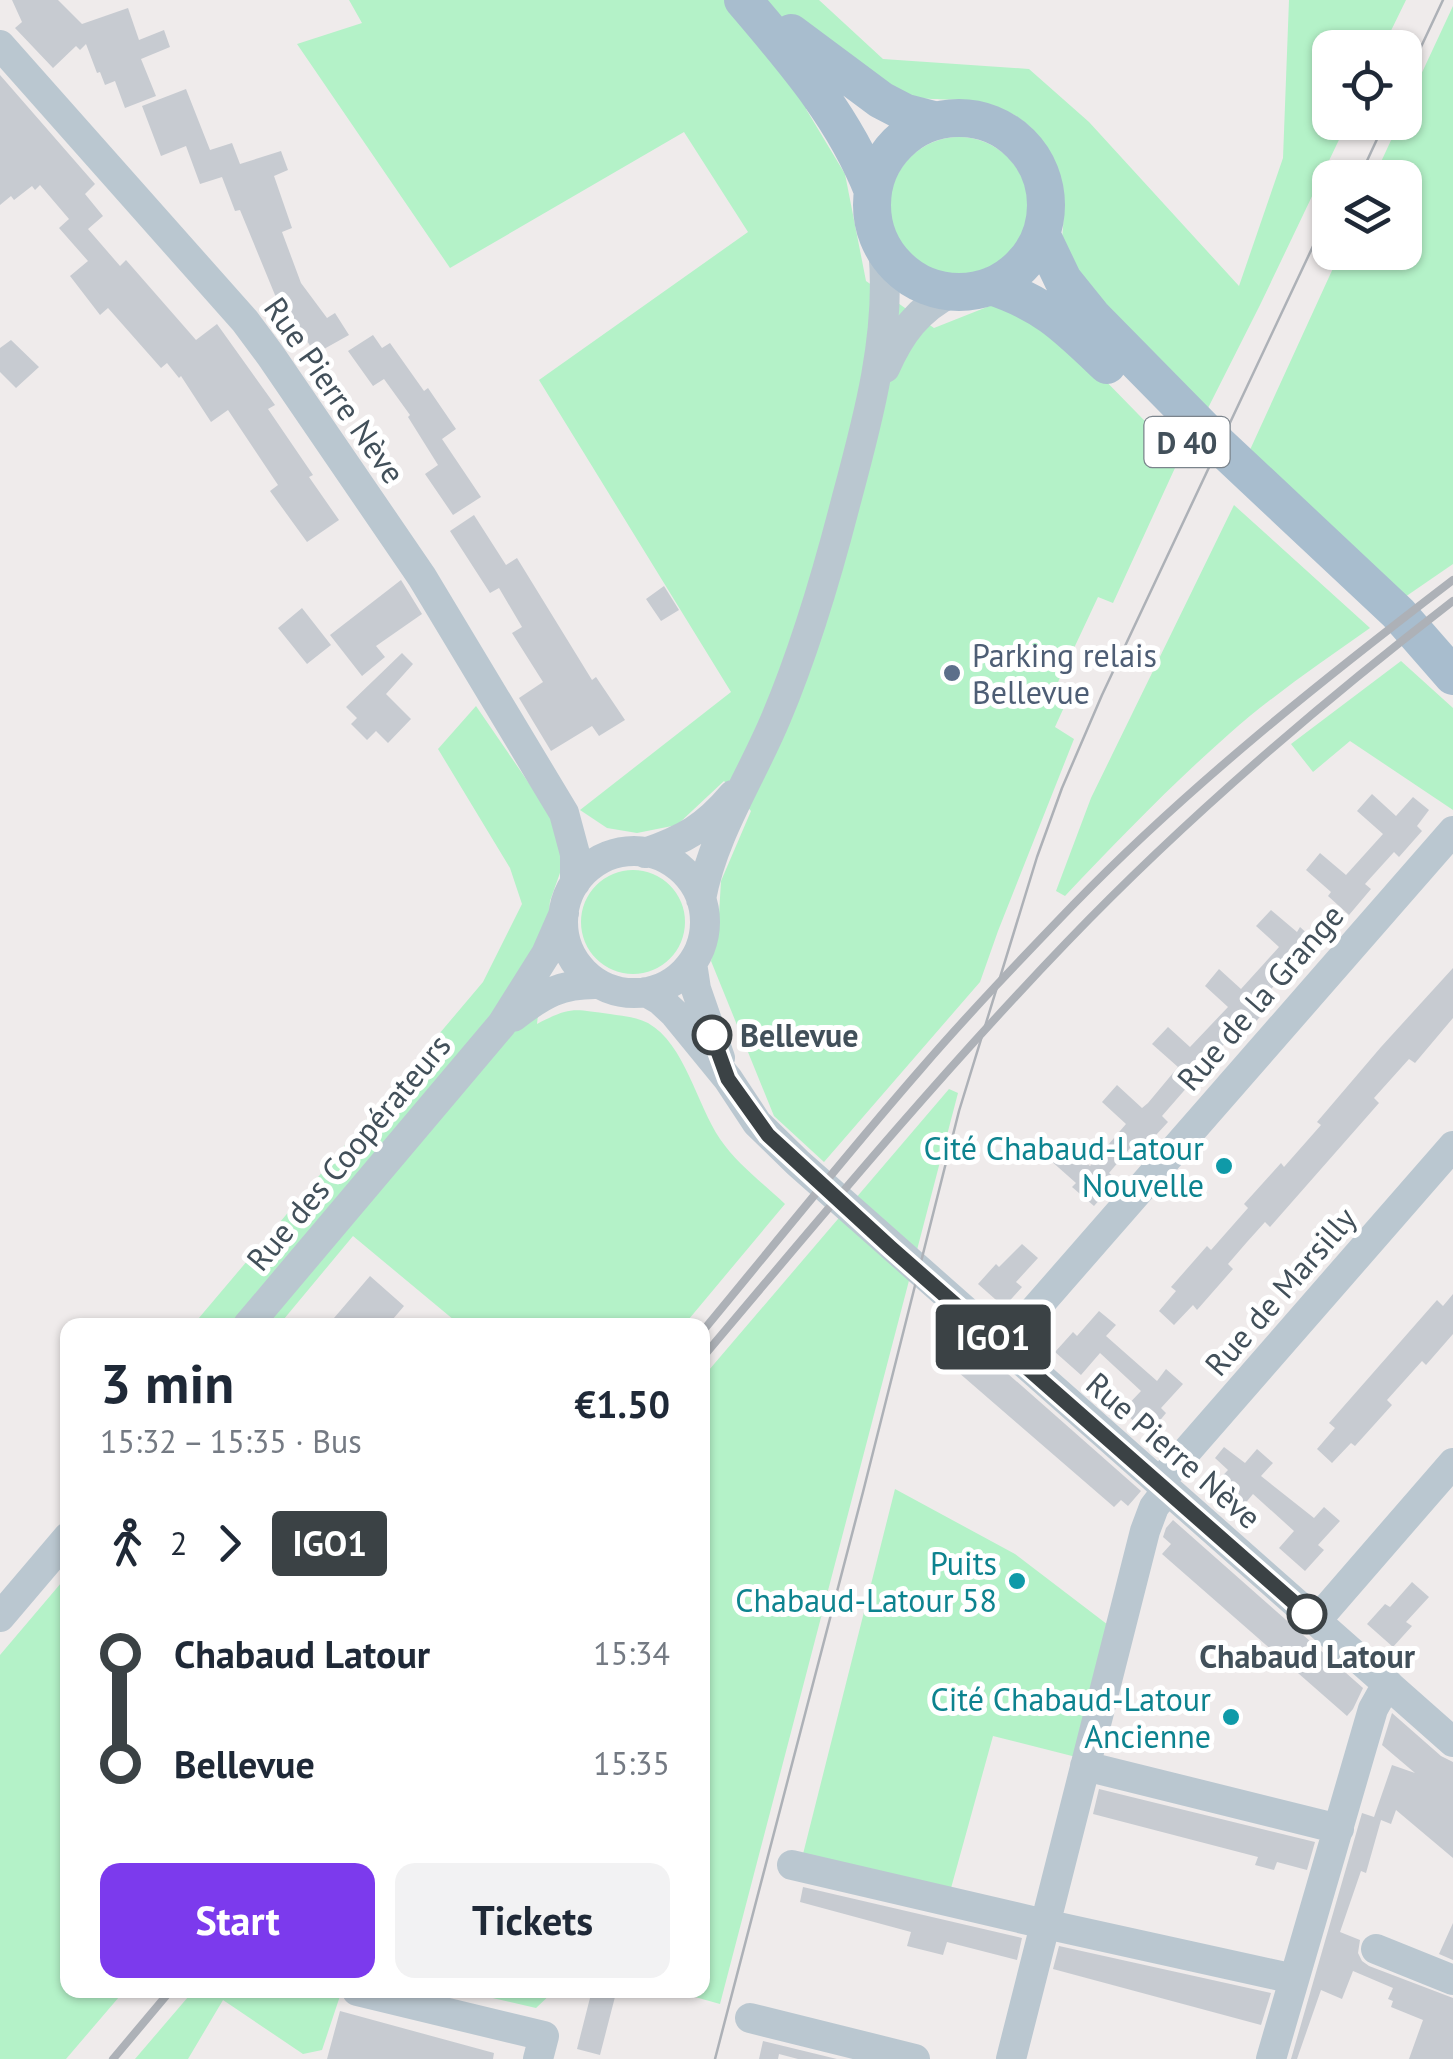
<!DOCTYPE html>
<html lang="en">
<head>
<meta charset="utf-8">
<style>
  body { margin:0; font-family:"PT Sans",sans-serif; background:#f2f2f3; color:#1f2937; height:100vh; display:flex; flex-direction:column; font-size:38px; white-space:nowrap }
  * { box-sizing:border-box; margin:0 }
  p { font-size:32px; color:#747a83 }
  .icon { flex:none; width:55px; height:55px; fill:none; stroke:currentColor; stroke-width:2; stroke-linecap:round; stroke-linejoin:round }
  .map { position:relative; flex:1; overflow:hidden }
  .drawer { position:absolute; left:60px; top:1318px; width:650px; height:680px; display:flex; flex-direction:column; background:#fff; border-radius:20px; box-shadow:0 2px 8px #0004 }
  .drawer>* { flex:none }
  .badge { padding:0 20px; border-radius:8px; font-size:35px; line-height:65px }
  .tools { position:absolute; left:1312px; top:30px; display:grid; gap:20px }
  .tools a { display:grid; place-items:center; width:110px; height:110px; border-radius:20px; background:#fff; box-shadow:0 2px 8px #0004; font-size:50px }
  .map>.badge { position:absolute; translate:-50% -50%; box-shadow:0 0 0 5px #fff }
  .legs { display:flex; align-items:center; gap:15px; height:110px; padding:0 40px; font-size:32px }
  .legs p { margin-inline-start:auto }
  .headline { display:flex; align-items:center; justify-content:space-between; height:170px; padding:0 40px }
  h1 { font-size:55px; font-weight:600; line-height:75px }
  .action { display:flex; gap:20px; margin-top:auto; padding:20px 40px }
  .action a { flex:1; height:115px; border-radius:20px; background:#7c3aed; color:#fff; font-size:40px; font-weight:600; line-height:115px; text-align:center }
  .action a+a { background:#f2f2f3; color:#1f2937 }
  ul { padding:0 40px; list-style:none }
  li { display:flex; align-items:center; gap:35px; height:110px; font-size:38px }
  li i { display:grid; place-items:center; width:15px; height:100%; margin:0 12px; background:currentColor }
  li i::after { content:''; width:25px; height:25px; margin:-12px; border:8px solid; border-radius:50%; background:#fff }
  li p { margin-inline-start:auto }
  li:first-child i { background:linear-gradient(#0000 50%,currentColor 0) }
  li:last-child i { background:linear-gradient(currentColor 50%,#0000 0) }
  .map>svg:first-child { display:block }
  .green { fill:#b4f2c8 }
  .building { fill:#c7cbd1 }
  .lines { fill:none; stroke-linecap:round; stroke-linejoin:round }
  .minor { stroke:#bac7d0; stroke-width:30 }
  .major { stroke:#a8bdce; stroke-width:38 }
  .tram { stroke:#adb1b7; stroke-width:2.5 }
  .rail { stroke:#adb1b7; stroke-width:8 }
  .line-1-casing { stroke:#fff; stroke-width:22 }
  .line-1 { stroke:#3b4245; stroke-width:15 }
  .service-dot { fill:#5c6f8a; stroke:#fff; stroke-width:4 }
  .stop-1-dot { fill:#fff; stroke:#3b4245; stroke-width:5 }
  .culture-dot { fill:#0f9aa8; stroke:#fff; stroke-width:4 }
  .labels { text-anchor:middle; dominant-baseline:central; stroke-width:10; stroke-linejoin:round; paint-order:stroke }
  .shield { fill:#fff; stroke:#7b848c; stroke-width:2.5 }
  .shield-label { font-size:30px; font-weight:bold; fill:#42505a }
  .street-label { font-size:32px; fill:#42505a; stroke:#fff }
  .service-label { font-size:32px; fill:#4e5e75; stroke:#fff; text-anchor:start }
  .stop-label { font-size:32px; font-weight:bold; fill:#42505a; stroke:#fff; text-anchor:start }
  .culture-label { font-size:32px; fill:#0d838f; stroke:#fff; text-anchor:end }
</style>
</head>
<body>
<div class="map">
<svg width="1453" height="2059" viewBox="0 0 1453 2059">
  <rect width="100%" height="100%" fill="#efebeb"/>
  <path class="green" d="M349,0h470l64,59 146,10 60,53 150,164 44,-128 6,-158h117l-23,47 -53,1v74l17,1 -87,182 -54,107 -146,-153c1,-17 5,-37 3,-54 -5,-55 -30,-93 -86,-103 -27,-5 -58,1 -84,-11 -16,-8 -31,-21 -45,-31l-42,49 39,65 21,107 68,47 58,-23 45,13 58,52 85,87 -67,146 -15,-6 -47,100 14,8 -10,22 19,12 -76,192 -18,51 -156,180 -50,-46 -63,-155 7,-30 3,-50 30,-70 -27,-30 -47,44 -40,8 -30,-5 -27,-18 151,-118 -192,-312 209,-148 -64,-100 -234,136 -153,-224 65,-21z
    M1453,6v558l-48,33 -156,-145 91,-199 65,-1v-74l-31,-1 25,-54 6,-1v-13z
    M890 206a69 69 0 1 1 138 0a69 69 0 1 1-138 0Z
    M1234,505l136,123c-48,34 -97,67 -141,106 -58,51 -111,106 -164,162l-9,-5 35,-93z
    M1401,661l52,47v102l-103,-69 -37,31 -22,-28z
    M476,706l72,105 18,45 -16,45 -13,123c34,-18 36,-15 73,-10 13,2 26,3 38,9 37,21 49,82 72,116 17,25 44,45 65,65l-101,121h-224l-107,-89 -74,89h-86l290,-343 39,-78 -12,-36 -72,-119z
    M581 922a52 52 0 1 1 104 0a52 52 0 1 1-104 0Z
    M949,1089l9,4 -238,911 -50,-14h32l1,-613z
    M895,1489l120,65 97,74 -32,130 -87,-22 -45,163 -147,-37z
    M67,1576l1,414h57l-59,69h-66v-404z
    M194,1990h148l-20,60 -19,4 -80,-54 -35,59h-53z
    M458,1990h97l-19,18z"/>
  <path class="building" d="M12,0h46l24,24 46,-16 11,32 25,-10 6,17 -29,12 15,37 -31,12 -10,-27 -10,4 -5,-13 -3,1 -11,-29 -6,6 -4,-4 -23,22 -38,-40 7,-6z
    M0,75l95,109 -10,10 18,22 -15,13 32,37 6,-6 70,80 21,-16 58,81 -7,4 45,66 -4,2 30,43 -32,22 -37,-51 8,-6 -50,-75 -17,12 -30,-46 -2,2 -12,-15 -6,5 -53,-60 -8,7 -30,-39 18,-15 -29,-33 10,-9 -29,-34 -5,5 -3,-4 -18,14 -3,-4 -11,9z
    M186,89l24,61 22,-7 8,21 41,-13 7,19 -14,6 18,52 -10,4 19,51 26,35 8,-5 14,22 -34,19 -18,-30 -5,3 -17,-32 -35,-85 -5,1 -13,-34 -22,7 -14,-38 -25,10 -19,-50z
    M373,335l9,13 8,-5 34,48 4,-3 28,41 -14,10 39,58 -28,18 -28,-41 13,-9 -30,-48 2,-2 -26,-36 -11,7 -25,-35z
    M11,340l28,27 -23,21 -16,-16v-24z
    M474,515l32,50 11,-7 75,122 4,-3 29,43 -26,16 -7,-10 -41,25 -32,-53 24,-16 -31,-49 10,-6 -23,-39 -9,5 -40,-62z
    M401,580l21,34 -46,32 9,11 -23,19 -32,-41z
    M664,586l15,24 -18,11 -15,-22z
    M302,608l29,37 -24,19 -29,-36z
    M402,653l11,11 -27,30 25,25 -23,24 -12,-12 -9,9 -16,-16 6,-6 -11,-11z
    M1372,794l24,22 17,-19 16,13 -12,16 5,5 -23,26 -5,-5 -29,32 6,5 -22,26 -21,-19 3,-4 -25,-22 14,-17 26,22 37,-41 -26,-23z
    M1271,910l26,22 3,-5 21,19 -22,26 -8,-7 -28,34 7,6 -23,27 -7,-6 -28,32 7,6 -24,26 -6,-5 -27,31 6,6 -24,26 -8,-7 -27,32 8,7 -23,26 -22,-19 4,-4 -26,-23 15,-16 25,22 36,-42 -24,-22 15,-17 25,23 6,-5 30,-36 -26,-23 16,-17 22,20 38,-40 -23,-21 14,-17 22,20 38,-42 -23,-21z
    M1453,968v50l-38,45 -6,-4 -35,39 5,5 -109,124 -5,-5 -18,20 -19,22 5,5 -36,41 -4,-5 -19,20 -15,-14 17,-20 -5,-4 36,-41 4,4 37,-42 -4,-4 37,-41 3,4 37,-42 -4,-3 64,-75z
    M1022,1244l16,14 -22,24 6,5 -18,20 -26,-23 18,-20 3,3z
    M370,1276l34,30 -16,19h-60z
    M1453,1294v40l-27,31 -4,-4 -35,39 5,5 -37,41 -4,-3 -19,20 -15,-14 18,-21 -6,-5 108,-123 6,6z
    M1099,1311l17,14 -10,11 51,45 9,-12 17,15 -22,24 5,5 -17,21 -27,-23 19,-20 -41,-38 -19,22 -26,-23 18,-20 4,4z
    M956,1328l185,163 -13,15 -7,-6 -7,7 -171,-148 9,-9 -8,-7z
    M1224,1447l21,16 12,-14 16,14 -12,13 53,42 10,-11 16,14 -22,24 6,5 -19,21 -26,-23 15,-17 -41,-37 -15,18 -27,-24 17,-18 -13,-12z
    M1173,1520l190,168 -10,21 -6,7 -185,-162 9,-10 -8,-7 3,-9z
    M1412,1582l17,15 -23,25 6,4 -19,21 -26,-23 18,-20 5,3z
    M1392,1713l49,43 12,6v96l-57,-48 -5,14 -10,-4 -15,53 -5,-2 -21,61 20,8 -2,13 4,8 7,5 84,32v61h-44l14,-39 -32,-13 2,-6 -5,-2 5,-11 -40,-17 -11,28 -21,-9 -24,69h-6l71,-246 12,4 18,-52 23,8 -33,-28z
    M1099,1789l216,53 -8,28 -30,-8 -3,8 -19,-5 3,-8 -165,-43z
    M803,1887l219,51 -5,22 -70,-18 -4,13 -36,-9 4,-14 -111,-30z
    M1453,1923v37l-14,-6z
    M1059,1946l212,47 -10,32 -208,-56z
    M592,1990l24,3 -16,62 -23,-6z
    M340,2011l154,42 -1,6h-166z
    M763,2041l74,18h-39l-19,-5 -1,5h-19z"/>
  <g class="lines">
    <path class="minor" d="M0,45l245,276 26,35 151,221 142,236 11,41v29
      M885,368c15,-34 33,-59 67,-76
      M563 922a71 71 0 1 1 142 0a71 71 0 1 1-142 0Z
      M645,853c40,-14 60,-25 88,-58
      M701,899c12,-65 50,-121 75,-181 30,-71 51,-143 70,-217 22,-81 46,-169 37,-253
      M692,963l4,26 24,69
      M646,992l14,8 14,13 54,66 29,44 41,40 655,579
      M513,1017c30,-23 48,-34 86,-33
      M248,1325l254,-301 44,-70 18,-41
      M1003,1346l450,-515
      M1159,1483l294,-337
      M0,1617l68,-80
      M1316,1621l137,-158
      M1085,1766l254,63
      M792,1865l253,59 249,55
      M1376,1949l77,31
      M357,1991l187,45 -6,23
      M750,2018l165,41
      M1011,2059l134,-528 9,-24 13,-17
      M1271,2059l102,-350 9,-16 7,-8"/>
    <path class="major" d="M743,0c51,60 101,117 130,191
      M791,33l90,67 25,13 31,8
      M872 205a87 87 0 1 1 174 0a87 87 0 1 1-174 0Z
      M1041,234l22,46 29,36 127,129 179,168 55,63
      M991,286c54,18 75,40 116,79"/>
    <path class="tram" d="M1405,81l38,-81
      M1359,178l26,-56
      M715,2059l148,-567 96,-381 78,-254 25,-69 40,-93 228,-485"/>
    <path class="rail" d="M702,1332c72,-87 143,-176 218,-262 49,-57 102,-112 154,-166 116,-119 247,-223 379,-324
      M702,1358c119,-141 237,-283 365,-416 119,-124 250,-236 386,-341
      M113,2059l58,-69"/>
  </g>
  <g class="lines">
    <g class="line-1-casing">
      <path id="line-1" d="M712,1035l16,44 40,56 123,113 416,366"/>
    </g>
    <use href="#line-1" class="line-1"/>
  </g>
  <circle class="service-dot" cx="952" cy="673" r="10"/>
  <g class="stop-1-dot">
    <circle cx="712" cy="1035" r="18"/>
    <circle cx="1307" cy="1614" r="18"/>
  </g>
  <g class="culture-dot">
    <circle cx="1224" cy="1166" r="10"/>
    <circle cx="1017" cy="1581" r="10"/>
    <circle cx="1231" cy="1717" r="10"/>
  </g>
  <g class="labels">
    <rect class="shield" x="1144.5" y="417" width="85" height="50" rx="8"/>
    <g class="shield-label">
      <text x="1187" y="442">D 40</text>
    </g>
    <g class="street-label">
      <text transform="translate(335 390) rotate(55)">Rue Pierre Nève</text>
      <text transform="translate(1260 997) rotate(-49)">Rue de la Grange</text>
      <text transform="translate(348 1152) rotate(-50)">Rue des Coopérateurs</text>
      <text transform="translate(1280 1291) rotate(-49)">Rue de Marsilly</text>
      <text transform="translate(1174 1450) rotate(41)">Rue Pierre Nève</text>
    </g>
    <g class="service-label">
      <text x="972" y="655">Parking relais<tspan x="972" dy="37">Bellevue</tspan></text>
    </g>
    <g class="stop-label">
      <text x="740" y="1035">Bellevue</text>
      <text x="1307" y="1656" text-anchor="middle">Chabaud Latour</text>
    </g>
    <g class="culture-label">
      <text x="1204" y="1148">Cité Chabaud-Latour<tspan x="1204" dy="37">Nouvelle</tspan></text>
      <text x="997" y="1563">Puits<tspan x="997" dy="37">Chabaud-Latour 58</tspan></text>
      <text x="1211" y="1699">Cité Chabaud-Latour<tspan x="1211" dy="37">Ancienne</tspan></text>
    </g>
  </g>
</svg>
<div class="tools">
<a><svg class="icon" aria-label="locate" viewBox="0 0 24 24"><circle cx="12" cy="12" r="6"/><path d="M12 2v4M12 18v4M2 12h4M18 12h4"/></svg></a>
<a><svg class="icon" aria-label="layers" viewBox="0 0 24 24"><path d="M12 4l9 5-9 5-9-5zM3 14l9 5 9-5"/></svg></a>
</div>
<b class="badge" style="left:993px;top:1337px;background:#3b4245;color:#fff">IGO1</b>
<section class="drawer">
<div class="headline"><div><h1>3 min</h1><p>15:32 – 15:35 · Bus</p></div><b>€1.50</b></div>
<div class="legs"><svg class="icon" aria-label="walk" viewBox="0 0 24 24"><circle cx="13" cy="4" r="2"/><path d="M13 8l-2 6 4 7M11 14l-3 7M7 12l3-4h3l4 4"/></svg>2<svg class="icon" aria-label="forward" viewBox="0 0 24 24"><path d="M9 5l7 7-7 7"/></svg><b class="badge" style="background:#3b4245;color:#fff">IGO1</b></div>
<ul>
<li><i style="color:#3b4245"></i><b>Chabaud Latour</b><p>15:34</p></li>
<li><i style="color:#3b4245"></i><b>Bellevue</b><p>15:35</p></li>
</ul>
<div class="action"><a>Start</a><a>Tickets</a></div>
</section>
</div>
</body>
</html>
